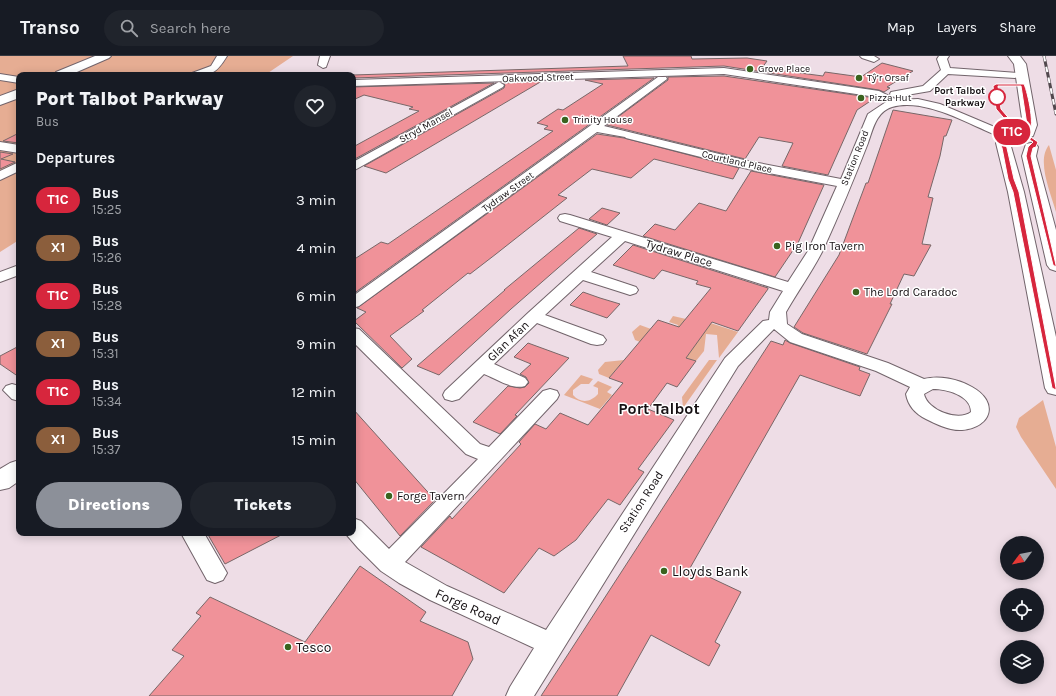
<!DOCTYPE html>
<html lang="en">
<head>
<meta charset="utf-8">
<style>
  body { margin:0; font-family:Karla,sans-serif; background:#20242c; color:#f1f3f6; height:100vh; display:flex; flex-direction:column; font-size:15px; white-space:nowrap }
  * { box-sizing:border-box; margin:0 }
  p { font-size:13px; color:#9ea1a6 }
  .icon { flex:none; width:22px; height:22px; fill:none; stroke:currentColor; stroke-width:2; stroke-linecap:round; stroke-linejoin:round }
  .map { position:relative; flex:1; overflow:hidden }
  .details { position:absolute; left:16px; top:16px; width:340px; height:464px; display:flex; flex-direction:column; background:#171b24; border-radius:8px; box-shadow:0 2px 10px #0003 }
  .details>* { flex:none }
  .badge { padding:0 8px; border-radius:13px; font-size:14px; line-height:26px }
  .needle { width:26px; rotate:238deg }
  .fabs { position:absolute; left:1000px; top:480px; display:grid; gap:8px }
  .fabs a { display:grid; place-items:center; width:44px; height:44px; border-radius:50%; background:#171b24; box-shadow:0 2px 10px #0003; font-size:20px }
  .map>.badge { position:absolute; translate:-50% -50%; box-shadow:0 0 0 2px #fff }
  h2 { padding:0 20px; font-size:15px; line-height:36px }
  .round { display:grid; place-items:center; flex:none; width:42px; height:42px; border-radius:21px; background:#20242c }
  .summary { display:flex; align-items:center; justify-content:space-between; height:68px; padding:0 20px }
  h1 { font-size:19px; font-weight:800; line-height:30px }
  .cta { display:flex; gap:8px; margin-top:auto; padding:8px 20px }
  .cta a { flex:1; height:46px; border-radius:24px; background:#8c9099; color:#fff; font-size:16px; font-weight:800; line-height:46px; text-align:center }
  .cta a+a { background:#20242c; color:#f1f3f6 }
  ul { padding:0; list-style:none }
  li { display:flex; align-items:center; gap:12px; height:48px; padding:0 20px }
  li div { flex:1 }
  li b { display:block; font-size:15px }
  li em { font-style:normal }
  li .badge { min-width:44px; font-weight:700; text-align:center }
  header { display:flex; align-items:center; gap:24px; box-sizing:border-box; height:56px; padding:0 20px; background:#171b24; border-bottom:1px solid #363941 }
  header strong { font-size:19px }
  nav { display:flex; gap:22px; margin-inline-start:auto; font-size:14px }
  .search { width:280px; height:36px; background:#20242c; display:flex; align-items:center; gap:10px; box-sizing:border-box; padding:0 14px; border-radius:22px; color:#9ea1a6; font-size:15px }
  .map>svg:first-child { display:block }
  .green { fill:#e6ad93 }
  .building { fill:#f09299; stroke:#786768 }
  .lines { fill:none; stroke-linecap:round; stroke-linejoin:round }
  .street-casing { stroke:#72646b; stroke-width:2 }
  .secondary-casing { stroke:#72646b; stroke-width:2 }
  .primary-casing { stroke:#72646b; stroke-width:2 }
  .street { fill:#fff; fill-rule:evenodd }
  .secondary { fill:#fff; fill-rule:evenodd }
  .primary { fill:#fff; fill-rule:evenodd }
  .rail-casing { stroke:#51484d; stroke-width:3 }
  .rail { stroke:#fff; stroke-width:2; stroke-dasharray:5.5; stroke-linecap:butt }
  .line { fill:#d7263d; stroke:#fff }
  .poi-dot { fill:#3a631f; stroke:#fff; stroke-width:1.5 }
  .stop-dot { fill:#fff; stroke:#d7263d; stroke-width:2 }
  .labels { text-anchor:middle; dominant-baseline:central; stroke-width:3; stroke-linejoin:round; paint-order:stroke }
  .far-poi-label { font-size:10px; fill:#151013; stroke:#fff; text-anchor:start }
  .far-street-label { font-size:10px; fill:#151013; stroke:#fff }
  .far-stop-label { font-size:10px; font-weight:bold; fill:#151013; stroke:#fff; text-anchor:end }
  .poi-label { font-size:12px; fill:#151013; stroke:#fff; text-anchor:start }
  .street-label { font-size:12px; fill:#151013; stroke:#fff }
  .near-poi-label { font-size:14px; fill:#151013; stroke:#fff; text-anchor:start }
  .near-street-label { font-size:14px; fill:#151013; stroke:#fff }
  .district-label { font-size:16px; font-weight:bold; fill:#151013; stroke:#fff }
</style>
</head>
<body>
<header>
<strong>Transo</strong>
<div class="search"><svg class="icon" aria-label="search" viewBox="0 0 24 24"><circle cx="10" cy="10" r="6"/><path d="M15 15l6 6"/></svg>Search here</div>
<nav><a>Map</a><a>Layers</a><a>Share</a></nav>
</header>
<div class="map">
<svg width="1056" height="640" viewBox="0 0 1056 640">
  <rect width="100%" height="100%" fill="#eedde6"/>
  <path class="green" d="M0,0h293l-28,19h-246v165l-19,12z
    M1049,89l7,25v42c-5,-19 -20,-51 -7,-67z
    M673,260l13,3 3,-3 49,16 -19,26 -2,-23 -11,-1 -2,17 -8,10 -10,-3 -9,-31 1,-2 -9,-3z
    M640,269l11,4 -11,13 -5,-2 -3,-8z
    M624,304l-15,18 -10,-4 -1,-4 7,-8z
    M709,304h8l-34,48 -1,-11z
    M581,319l12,4 -4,5h-8l-8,6v5c8,9 18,7 25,-1v-6l-5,-2 5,-5 14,6 -5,5 5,3 -12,14 -36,-14z
    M1043,344l13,47v42l-35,-52 -5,-10 3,-9z"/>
  <path class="building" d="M623,0h68l1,3 55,-1 20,3 -5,7 61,8 2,-4 36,5 21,-14 31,8 -26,16 3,1 -6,4 -5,-2 -155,-24 -371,12v-3l275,-9z
    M724,20l151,22 -18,12 -29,65 -46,-9 11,-23 -34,-6 -14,22 -138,-34 61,-45v-3z
    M654,22l-301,216v-34l28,-18 7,2 165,-113 -9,-2 4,-3 -11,-3 21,-14 5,1 40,-26 -18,-4z
    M542,25l-156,92 -22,-7 140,-78 1,-3 -2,-2z
    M494,27l-141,77v-13l66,-36 -10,-2 4,-2 -49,-12 -11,5v-13z
    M893,54l59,10 -6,16h-2l-4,20 -12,41 5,1 -11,46 9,1 -17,31 -10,-2 -14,30h2l-25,50 -64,-21 -9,-6 45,-72 27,-72h2z
    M19,77v10l-16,-2z
    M597,78l27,4 115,30 -6,11 -79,-20 -23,19 -39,-9 -34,26 9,3 -71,56 -26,20 -2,-1 -46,37 2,1 -34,25 22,23 -10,9 -48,-47 12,-9 -9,-4z
    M0,96l13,2 -12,5 14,3 -15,7z
    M751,115l73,14 -26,58 -23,34 -132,-41 12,-12 20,6 24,-27 27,8z
    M602,152l18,5 -13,12 -18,-6z
    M579,172l18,6 -86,75 -72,66 -22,-9 88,-76h-1z
    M633,189l135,43v1l-30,42 -26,-9 -26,36 10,3 -19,26 -10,-4 -19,26 26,11 -36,49 6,3 -24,33 -12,-6 -32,41 -22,16 -15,-8 -35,45 -83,-46 29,-31 2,3 69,-75 -2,-2 16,-18 11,5 14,-16 28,12 35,-42 -14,-5 49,-58 21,7 32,-39 -15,-4 2,-3 -36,-11 -8,9 -41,-14z
    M583,236l17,6 20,6 -13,14 -37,-13z
    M785,284l5,3 70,24 -1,3 11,4 -10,22 -60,-21 -110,193 51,24 -26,50 5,3 -11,21 -58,-31 -34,61h-76l230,-355 12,4z
    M528,287l41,15 -54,57 2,1 -17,18 -27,-12 35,-36 12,2 5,-1 4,-4 -3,-6 -6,-3 11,-10 -17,-7z
    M19,290v31l-19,-13v-8z
    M353,353l82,91 -35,36 -47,-58z
    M207,477h78l-60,31z
    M360,510l66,46 -6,9 48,21 5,17 -21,37h-303l35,-40 -12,-6 29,-34 -5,-3 14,-16 95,45z"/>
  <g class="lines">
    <g class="street-casing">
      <path id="street" d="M217,0h10c-11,18 -15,19 -36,19l1,-2 19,-7z
        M320,0h10l-4,11 -3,1 -5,-3z
        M860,0h14l5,3 -5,3 -12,-4z
        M939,0h10l-2,3 3,9 69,5 1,2 -5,3 -67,-4 -18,17 -35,6 -4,-1 -1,-2 1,-2 32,-6 18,-16 -4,-11z
        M724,12l155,23 18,9 21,-1 22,5 64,27 2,2 -2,2h-8c-30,-12 -71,-37 -104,-28 -16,5 -19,22 -24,36 -14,36 -29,72 -45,107 -11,22 -25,41 -37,62l1,12 15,10 86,29 36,16c15,-4 34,0 48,8 27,15 20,40 -10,43 -12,1 -26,-6 -36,-11 -10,-5 -18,-13 -20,-25l4,-7 -34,-16 -86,-29 -16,-13 -36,37 -204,330h-28l4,-9 24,-39 -104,-48 -31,-17 -18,-12 -23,-23 -13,-15h8v-15l8,3 28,28 89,-90 -12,-5 -113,-112v-14l6,1 121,115 9,3 54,-56 7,-2 7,2 2,4 -2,4 -152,163 42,24 99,44 179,-272 38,-37 6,-1 1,-8 13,-21 -158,-50 -34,31 45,15 2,3 -2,3 -6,2 -6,-2 -41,-13 -38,35 58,21 3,4 -3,4 -6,1 -6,-1 -54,-21 -43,41 31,14 3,4 -3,4c-13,4 -28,-7 -41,-12l-25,25 -7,2 -7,-2 -2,-4 2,-4 83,-78 84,-76 -52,-16 -2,-3 2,-3 5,-1 5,1 218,67 20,-31 29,-65 -89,-17 -122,-31 -1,-1 -28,-5 -238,174 -6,2v-12l305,-219h8l1,2 -63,47 144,35 93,18 27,-65 18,-12 -10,-5 -152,-23 -371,12v-6zM933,333c13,0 38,6 38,23 -13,10 -44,-2 -47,-18z
        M0,18l19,3v6l-19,-3z
        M499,26l5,3 -1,2 -150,84v-9z
        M19,106v9l-19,9v-9z
        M19,209v10l-19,7v-10z
        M12,328l7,2v15l-7,-2 -9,-9 3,-4z
        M181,477h23l23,40 -4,7 -8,3 -8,-3z"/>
    </g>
    <g class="secondary-casing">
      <path id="secondary" d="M95,0h16l-2,2 -39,17h-16l2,-3z
        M19,33v9l-19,7v-9z
        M0,86l19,3v8l-19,-3z
        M19,404v21l-10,7 -9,2v-21l10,-6z"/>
    </g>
    <g class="primary-casing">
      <path id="primary" d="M1008,0h12l6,8 11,61 -4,11 -8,3 -5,-1 -2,-3 4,-4 1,-6 -9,-61z
        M1003,83l5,1 2,3 14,49 32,145v58l-8,-2 -3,-5 -37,-196 -12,-49 2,-3z
        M1031,87l5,1 2,3 -2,9 20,74v41l-6,-2 -3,-4 -25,-109 4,-12z"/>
    </g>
    <use href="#street" class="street"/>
    <use href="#secondary" class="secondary"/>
    <use href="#primary" class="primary"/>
    <g class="rail-casing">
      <path id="rail" d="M1044,0l12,58"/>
    </g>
    <use href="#rail" class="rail"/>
  </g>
  <path class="line" d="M996,28h28c4,9 12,45 4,51l10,7 -2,5 -3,1 -2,8 25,109v2l-3,-2 -27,-109 2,-9 5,-5 -11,-7 4,-3 1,-7 -6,-39h-23l3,23 12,14 5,10c-6,3 -14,-1 -20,4l7,5 2,6 7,31 5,13 37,196v2l-4,-2 -39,-196 -5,-13 -6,-31c-2,-6 -8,-6 -9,-12l5,-4 14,-1 -3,-7 -13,-15 -3,-23z"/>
  <g class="poi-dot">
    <circle cx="750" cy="13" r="4"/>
    <circle cx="859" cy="22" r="4"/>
    <circle cx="861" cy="42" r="4"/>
    <circle cx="565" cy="64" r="4"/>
    <circle cx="777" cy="190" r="4"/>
    <circle cx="856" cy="236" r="4"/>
    <circle cx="389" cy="440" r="4"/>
    <circle cx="664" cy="515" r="4"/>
    <circle cx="288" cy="591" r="4"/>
  </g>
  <circle class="stop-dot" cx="997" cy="41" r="8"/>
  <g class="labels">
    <g class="far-poi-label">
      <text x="758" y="13">Grove Place</text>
      <text x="867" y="22">Tŷ’r Orsaf</text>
      <text x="869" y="42">Pizza Hut</text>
      <text x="573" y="64">Trinity House</text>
    </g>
    <g class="far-street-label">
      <text transform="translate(538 22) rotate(-2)">Oakwood Street</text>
      <text transform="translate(426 70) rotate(-29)">Stryd Mansel</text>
      <text transform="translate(855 102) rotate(-68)">Station Road</text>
      <text transform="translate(737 106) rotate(13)">Courtland Place</text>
      <text transform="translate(508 136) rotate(-36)">Tydraw Street</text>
    </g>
    <g class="far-stop-label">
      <text x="985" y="35">Port Talbot<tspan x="985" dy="12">Parkway</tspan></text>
    </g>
    <g class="poi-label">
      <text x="785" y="190">Pig Iron Tavern</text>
      <text x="864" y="236">The Lord Caradoc</text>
      <text x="397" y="440">Forge Tavern</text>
    </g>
    <g class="street-label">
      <text transform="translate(679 197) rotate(17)">Tydraw Place</text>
      <text transform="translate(508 285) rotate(-44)">Glan Afan</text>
      <text transform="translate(641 446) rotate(-57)">Station Road</text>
    </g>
    <g class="near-poi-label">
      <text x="672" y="515">Lloyds Bank</text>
      <text x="296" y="591">Tesco</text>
    </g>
    <g class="near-street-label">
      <text transform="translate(468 551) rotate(24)">Forge Road</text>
    </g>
    <g class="district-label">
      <text x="659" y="352">Port Talbot</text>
    </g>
  </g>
</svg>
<div class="fabs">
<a><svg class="needle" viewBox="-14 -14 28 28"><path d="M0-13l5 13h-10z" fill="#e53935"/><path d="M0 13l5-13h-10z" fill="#9ea1a6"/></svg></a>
<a><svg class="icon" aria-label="locate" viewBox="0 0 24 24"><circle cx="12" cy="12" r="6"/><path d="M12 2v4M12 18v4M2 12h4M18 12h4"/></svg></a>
<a><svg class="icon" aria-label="layers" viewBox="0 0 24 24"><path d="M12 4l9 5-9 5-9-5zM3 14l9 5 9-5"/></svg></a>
</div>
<b class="badge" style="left:1012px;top:76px;background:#d7263d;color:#fff">T1C</b>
<section class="details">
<div class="summary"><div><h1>Port Talbot Parkway</h1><p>Bus</p></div><a class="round"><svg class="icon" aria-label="heart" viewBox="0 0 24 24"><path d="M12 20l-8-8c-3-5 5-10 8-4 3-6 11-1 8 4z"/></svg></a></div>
<h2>Departures</h2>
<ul>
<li><span class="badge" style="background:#d7263d;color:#fff">T1C</span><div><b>Bus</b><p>15:25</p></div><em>3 min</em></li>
<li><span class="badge" style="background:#8b5e3c;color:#fff">X1</span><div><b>Bus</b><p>15:26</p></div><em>4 min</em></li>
<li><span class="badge" style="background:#d7263d;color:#fff">T1C</span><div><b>Bus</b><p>15:28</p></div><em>6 min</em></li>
<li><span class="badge" style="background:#8b5e3c;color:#fff">X1</span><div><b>Bus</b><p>15:31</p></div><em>9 min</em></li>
<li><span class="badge" style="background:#d7263d;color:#fff">T1C</span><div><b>Bus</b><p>15:34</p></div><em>12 min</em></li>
<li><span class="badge" style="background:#8b5e3c;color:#fff">X1</span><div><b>Bus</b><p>15:37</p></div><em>15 min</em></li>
</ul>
<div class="cta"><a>Directions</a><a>Tickets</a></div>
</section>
</div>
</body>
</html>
